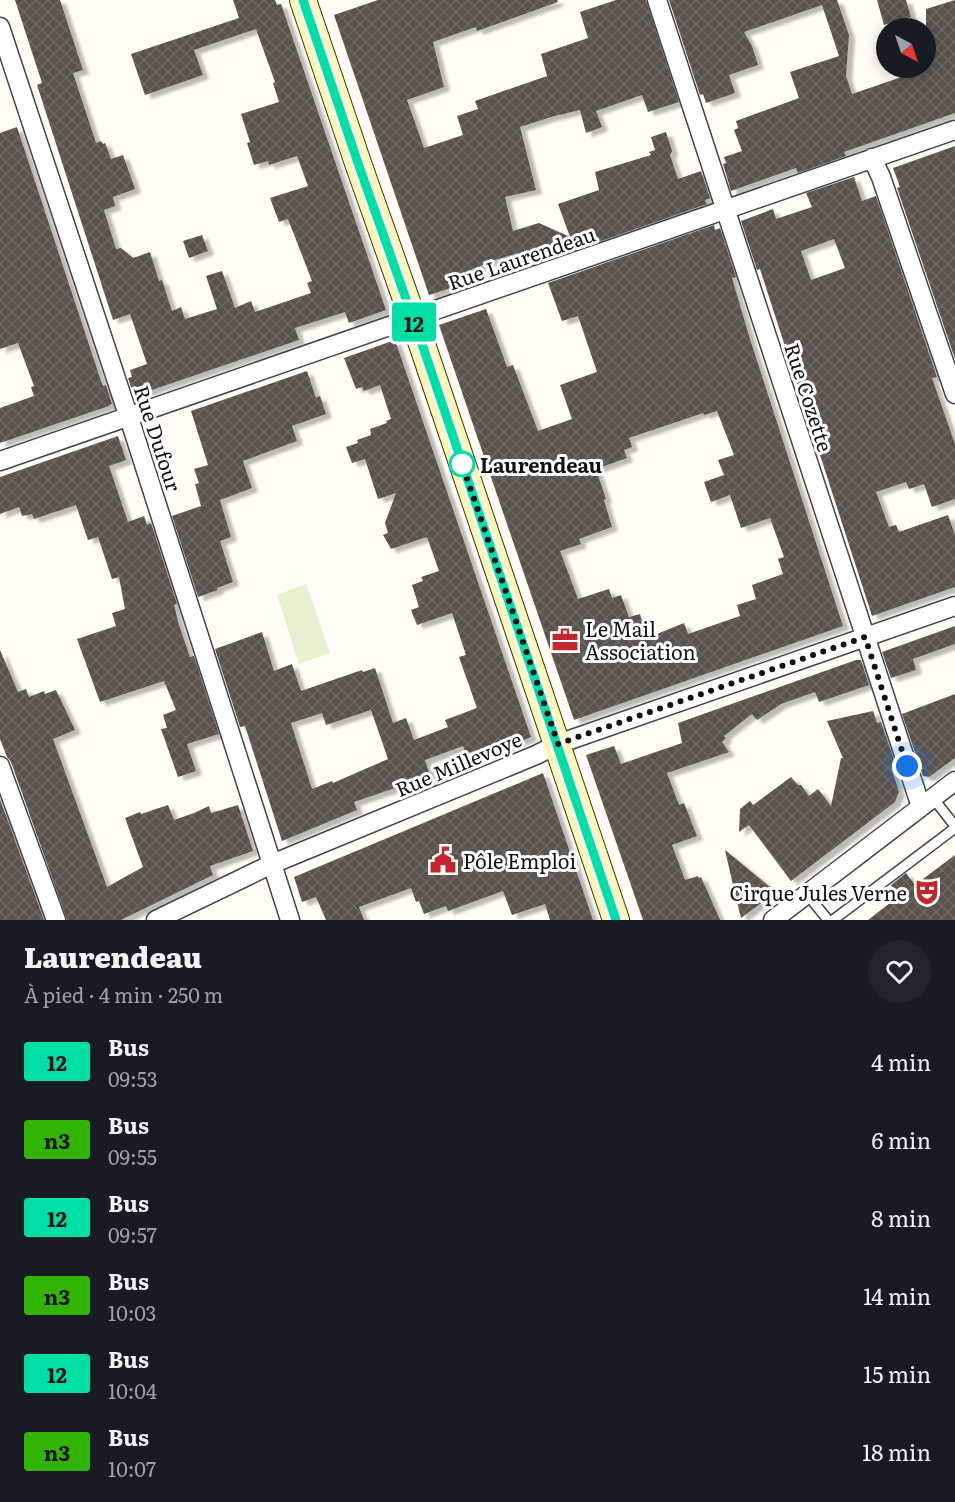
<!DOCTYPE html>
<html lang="fr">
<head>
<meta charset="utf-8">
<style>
  body { margin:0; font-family:Literata,serif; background:#20242c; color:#f1f3f6; height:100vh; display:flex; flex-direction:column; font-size:22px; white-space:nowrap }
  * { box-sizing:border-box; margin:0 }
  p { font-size:20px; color:#9ea1a6 }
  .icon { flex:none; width:33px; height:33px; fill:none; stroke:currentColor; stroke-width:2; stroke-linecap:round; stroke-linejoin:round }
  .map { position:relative; height:920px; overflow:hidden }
  .sheet { display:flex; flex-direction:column; background:#171b24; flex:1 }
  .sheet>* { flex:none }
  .badge { padding:0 12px; border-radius:4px; font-size:21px; line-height:39px }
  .needle { width:39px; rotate:140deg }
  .fabs { position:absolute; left:876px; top:18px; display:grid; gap:12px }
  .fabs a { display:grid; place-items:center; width:60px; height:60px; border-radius:50%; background:#171b24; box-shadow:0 3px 15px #0003; font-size:30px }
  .you { position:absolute; width:30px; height:30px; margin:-15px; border:4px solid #fff; border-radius:50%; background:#1a73e8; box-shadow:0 0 0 9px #1a73e833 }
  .map>.badge { position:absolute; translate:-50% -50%; box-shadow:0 0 0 3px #fff }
  .round { display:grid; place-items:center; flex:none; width:63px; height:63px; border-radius:32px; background:#20242c }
  .summary { display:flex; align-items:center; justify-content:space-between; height:102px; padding:0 24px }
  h1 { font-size:28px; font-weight:800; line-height:45px }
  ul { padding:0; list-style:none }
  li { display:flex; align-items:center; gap:18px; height:78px; padding:0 24px }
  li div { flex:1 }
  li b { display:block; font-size:22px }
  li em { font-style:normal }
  li .badge { min-width:66px; font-weight:700; text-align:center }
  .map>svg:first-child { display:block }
  .pitch { fill:#e6f2cf }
  .building { fill:url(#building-cross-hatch); fill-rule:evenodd; filter:url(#shadow) }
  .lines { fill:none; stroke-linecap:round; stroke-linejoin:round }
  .lane-casing { stroke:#444; stroke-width:12 }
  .street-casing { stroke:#444; stroke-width:21 }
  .secondary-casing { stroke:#333; stroke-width:28 }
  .lane { stroke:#fff; stroke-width:9 }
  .street { stroke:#fff; stroke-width:18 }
  .secondary { stroke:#fff6b0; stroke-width:26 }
  .line-casing { stroke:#fff; stroke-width:14 }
  .line { stroke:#01dfa5; stroke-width:9 }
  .walk { stroke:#111; stroke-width:6; stroke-dasharray:0 10.8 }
  .stop-dot { fill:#fff; stroke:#01dfa5; stroke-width:3 }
  .labels { text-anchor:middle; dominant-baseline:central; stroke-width:6; stroke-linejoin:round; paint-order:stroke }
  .street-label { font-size:20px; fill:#111; stroke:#fff }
  .stop-label { font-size:20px; font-weight:bold; fill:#111; stroke:#fff; text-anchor:start }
  .poi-label { font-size:20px; fill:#111; stroke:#fff; text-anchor:start }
</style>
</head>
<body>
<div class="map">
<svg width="955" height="920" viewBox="0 0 955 920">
  <defs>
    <pattern id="building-cross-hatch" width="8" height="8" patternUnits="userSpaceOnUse" patternTransform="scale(1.5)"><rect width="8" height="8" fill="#5a524d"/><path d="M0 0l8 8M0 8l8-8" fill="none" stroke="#6d6662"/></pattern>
    <filter id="shadow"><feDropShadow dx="6" dy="4" stdDeviation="1.5" flood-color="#0004"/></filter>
  </defs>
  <rect width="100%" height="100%" fill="#fffdf5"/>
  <path class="pitch" d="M306,584l24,69 -31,11 -22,-69z"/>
  <path class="building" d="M15,0h45l23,70 -10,3 23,70 5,-2 2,3 2,-1 6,16 12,-4 12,34 -22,8 2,9 -11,4 12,39 5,-1 12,10 17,-6 9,29 3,-1 10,31 9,-4 4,12 32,-10 -11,-33 16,-5 13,37 16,-7 4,11 56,-19 -4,-10 5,-2 -24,-62 -9,3 -9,-24 38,-12 -11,-30 -28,9 -1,-4 -14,4 -7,-22 3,-1 -9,-28 38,-12 -6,-19 2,-1 -19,-53 -62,21 9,25 -58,20 -14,-41 108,-36 -6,-18h42l2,5 4,-1 105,306 -37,13 -4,-11 -50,16 4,12 -165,56 -6,-18 4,-1 -2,-7 17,-6 -17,-50 -17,6 -76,-235 5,-2z
    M378,0h179l1,2 -81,29 -1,-4 -43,15 11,45 -37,13 17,48 39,-13 -6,-19 21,-7 -3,-8 72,-25 -6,-22 47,-16 -8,-26 36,-12h30l33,102 -31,10 -6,-17 -46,16 6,16 -16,6 -6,-23 -29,7 -31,10 16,63 -31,7 8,34 26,-8 31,14 -12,-33 41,-14 -4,-18 56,-17 -2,-3 6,-2 -4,-13 15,-5 6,19 -2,4 8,24 23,-8 9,27 -5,2 2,4 -166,58 -1,-5 -18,6 -3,-10 -31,9v1l-22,9 4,10 -41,13 -95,-280z
    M669,0h168l12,35 -3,41 6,18 67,-23 -1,-3h8v-59l29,-9v113l-111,39 2,4 -48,17 -2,-5 -65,23 -8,-27 3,-1 -2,-6 18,-6 -8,-21 4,-2 -2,-7 63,-23 -9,-26 49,-16 -17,-51 -78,27 8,14 6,19 -29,10 6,18 -29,10 -3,-9 -3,1z
    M877,0h29l5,17 -27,8z
    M17,127l84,254 2,5 3,-1 6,19 -3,1v1l-109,37v-35l34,-12 -3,-9 3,-1 -16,-43 -18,6v-216z
    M955,146v213l-58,-171 3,-1 -7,-19z
    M854,177l8,24 14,-5 61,181 -5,1 23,66v55l-23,8 -8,-23 -15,5 -3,-7 -30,10 13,35 7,-2 3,7 49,-17 7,20v52l-83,29 -112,-347 -3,1 -16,-49 32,-12 3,10 36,-12 -6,-14zM834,239l11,29 -34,12 -10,-29z
    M714,225l1,5 5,-2 16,49 -4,1 17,58 94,290 -269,94 -135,-395 47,-16 21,58 6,-2 25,66 34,-12 -12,-34 37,-13 -19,-56 -16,5 -14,-38zM717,411l17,44 -16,5 6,15 -20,7 7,20 19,-7 11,33 29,-10 14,39 -6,2 5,15 -31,11 4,14 -19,6 3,11 -52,18 -4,-11 -37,15 -7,-24 -11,3 -8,-22 -9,3 -3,-9 -31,10 -18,-48 21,-7 -2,-5 33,-12 -8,-27 2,-1 -10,-30 31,-11 -3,-8 8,-3 -3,-9 74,-25 1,2z
    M202,235l6,16 -19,7 -6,-17z
    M395,340l136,397 -40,17 -3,-8 -22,8 -3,-8 -38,14 6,19 -32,13 -1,-5 -44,15 3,8 -75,31 -37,-115 -5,1 -25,-78 47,-17 12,39 18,-7 9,27 61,-21 1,2 12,-4 18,55 13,-5 8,22 34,-13 -3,-7 32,-12 -18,-51 7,-2 -14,-42 -35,12 -6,-15 8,-3 -7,-22 11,-4 -2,-4 18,-6 -12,-34 -36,12 -8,-14 5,-2 -3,-10 11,-30 -18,6 -13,-40 -13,4 -6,-16 12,-4 -1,-3 14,-5 -1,-6 17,-6 -1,-2 5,-2 -11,-34 -16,6 -2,-4 -6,2 -12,-31zM371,710l17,49 -55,24 -1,-2 -20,8 -21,-66 31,-10 4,12z
    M307,371l9,27 4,-2 6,18 -34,12 5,15 -54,20 9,27 -32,12 11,37 -11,4 13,41 -16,6 1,2 -20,7 -26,-81 29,-10 -6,-22 4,-1 -5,-14 14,-4 -17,-54z
    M118,436l8,24 -17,6 19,56 16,-6 3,9 4,-2 26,81 -3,1 5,20 11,32 4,-1 25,78 -32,10 9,27 -18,6 -17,-48 6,-1 -4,-13 13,-5 -12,-29 -64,21 -23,-63 39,-13 -4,-13 13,-4 -6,-32 -7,2 -14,-42 -10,3 -12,-35 -42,14 -2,-5 -10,2 -3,-9 -19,7v-37z
    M955,626v18l-42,15 3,11 -25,8 -9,-26z
    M0,650l18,42 8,-3 3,8 15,-6 1,3 11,-4 19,40 -22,9 54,148 36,-20 -18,-49 15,-6 1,2 27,-9 6,15 20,-7 15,-7 2,7 27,-8 15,46 -43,15 3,9 -92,45h-54l-56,-158 -4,-5 -7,-18z
    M856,660h5l8,25 -50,17 -4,-10 -34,12 -24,16 -5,-6 -28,22 2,2 -4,4 7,10 -62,21 12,32 5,-2 13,33 -25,9 13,35 13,-4 1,2 2,-1 19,43h-77l-57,-165 28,-9 7,18 61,-21 -4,-20z
    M955,694v64l-26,19 -6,-1 -21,-62z
    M873,711l4,12 4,-1 16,47 -6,-2 8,25 -4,10 -104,79 -42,-56 -10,7 1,-23 10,-8 3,4 38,-28 7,8h3l8,11 9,-7 13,17 10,-48h2l-16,-37z
    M543,773l50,147h-43l-5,-16 -33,11 -9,-24 -55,20 -2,-5 -22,8 -5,-13 -3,1 -5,-14 -52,19 5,13h-38l-10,-23 -14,5 -8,-25z
    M0,799l44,121h-44z
    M725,850l51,42 -35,26 -5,-20z
    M955,855v65h-87l31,-24 -8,-11 15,-12 9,12z"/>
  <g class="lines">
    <g class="lane-casing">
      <path id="lane" d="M933,798l22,28
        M807,894l21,26
        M833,920l122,-92"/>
    </g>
    <g class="street-casing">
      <path id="street" d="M657,0l264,807
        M0,27l133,403 157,490
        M872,158l9,19 74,217
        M0,461l955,-331
        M0,766l56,154
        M156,920l116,-56 264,-109 22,-11 397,-138
        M773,920l182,-139"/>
    </g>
    <g class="secondary-casing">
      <path id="secondary" d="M303,0l56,166 64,181 193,573"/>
    </g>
    <use href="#lane" class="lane"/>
    <use href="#street" class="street"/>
    <use href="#secondary" class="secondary"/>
  </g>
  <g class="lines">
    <g class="line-casing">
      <path id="line" d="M303,0l56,166 64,181 193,573"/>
    </g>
    <use href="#line" class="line"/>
    <path class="walk" d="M462,464l-1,-3 97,283 307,-107 42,129"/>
  </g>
  <defs>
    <g id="office-bare" transform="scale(2.07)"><path d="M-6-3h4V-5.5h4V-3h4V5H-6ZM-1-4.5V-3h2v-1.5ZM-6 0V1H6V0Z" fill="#c4262e" stroke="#fff" stroke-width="2.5" paint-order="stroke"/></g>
    <g id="civic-bare" transform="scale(2.07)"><path d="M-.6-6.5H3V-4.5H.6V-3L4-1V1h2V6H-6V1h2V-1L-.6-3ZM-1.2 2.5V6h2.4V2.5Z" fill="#c4262e" stroke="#fff" stroke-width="2.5" paint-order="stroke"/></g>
    <g id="theatre-bare" transform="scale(2.07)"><path d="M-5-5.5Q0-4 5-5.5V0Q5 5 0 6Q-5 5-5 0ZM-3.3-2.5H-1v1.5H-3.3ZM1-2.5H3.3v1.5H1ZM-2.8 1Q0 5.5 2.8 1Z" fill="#c4262e" stroke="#fff" stroke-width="2.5" paint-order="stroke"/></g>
  </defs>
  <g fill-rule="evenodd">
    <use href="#office-bare" x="565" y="640"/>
    <use href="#civic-bare" x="443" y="860"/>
    <use href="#theatre-bare" x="927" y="892"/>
  </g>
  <circle class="stop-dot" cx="462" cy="464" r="12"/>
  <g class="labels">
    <g class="street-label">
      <text transform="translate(521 257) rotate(-19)">Rue Laurendeau</text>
      <text transform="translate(810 397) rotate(72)">Rue Cozette</text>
      <text transform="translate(159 438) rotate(72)">Rue Dufour</text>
      <text transform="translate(458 763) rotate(-23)">Rue Millevoye</text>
    </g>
    <g class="stop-label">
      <text x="480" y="464">Laurendeau</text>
    </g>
    <g class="poi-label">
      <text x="585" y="628">Le Mail<tspan x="585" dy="23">Association</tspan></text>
      <text x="463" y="860">Pôle Emploi</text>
      <text x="907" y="892" text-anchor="end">Cirque Jules Verne</text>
    </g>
  </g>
</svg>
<div class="fabs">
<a><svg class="needle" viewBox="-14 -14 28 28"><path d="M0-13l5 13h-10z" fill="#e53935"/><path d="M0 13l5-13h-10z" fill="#9ea1a6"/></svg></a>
</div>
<div class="you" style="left:907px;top:766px"></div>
<b class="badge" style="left:414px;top:322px;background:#01dfa5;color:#111">12</b>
</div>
<section class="sheet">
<div class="summary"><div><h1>Laurendeau</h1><p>À pied · 4 min · 250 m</p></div><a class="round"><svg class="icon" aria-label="heart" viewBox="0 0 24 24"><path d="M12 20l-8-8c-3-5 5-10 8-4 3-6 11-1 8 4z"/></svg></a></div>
<ul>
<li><span class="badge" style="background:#01dfa5;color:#111">12</span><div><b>Bus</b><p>09:53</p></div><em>4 min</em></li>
<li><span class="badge" style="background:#31b404;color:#111">n3</span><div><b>Bus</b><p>09:55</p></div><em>6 min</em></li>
<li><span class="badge" style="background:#01dfa5;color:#111">12</span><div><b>Bus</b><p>09:57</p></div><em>8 min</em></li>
<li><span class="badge" style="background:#31b404;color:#111">n3</span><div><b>Bus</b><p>10:03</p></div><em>14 min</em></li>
<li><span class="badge" style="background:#01dfa5;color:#111">12</span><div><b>Bus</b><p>10:04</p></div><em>15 min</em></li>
<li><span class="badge" style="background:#31b404;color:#111">n3</span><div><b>Bus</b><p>10:07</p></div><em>18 min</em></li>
</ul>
</section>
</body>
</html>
